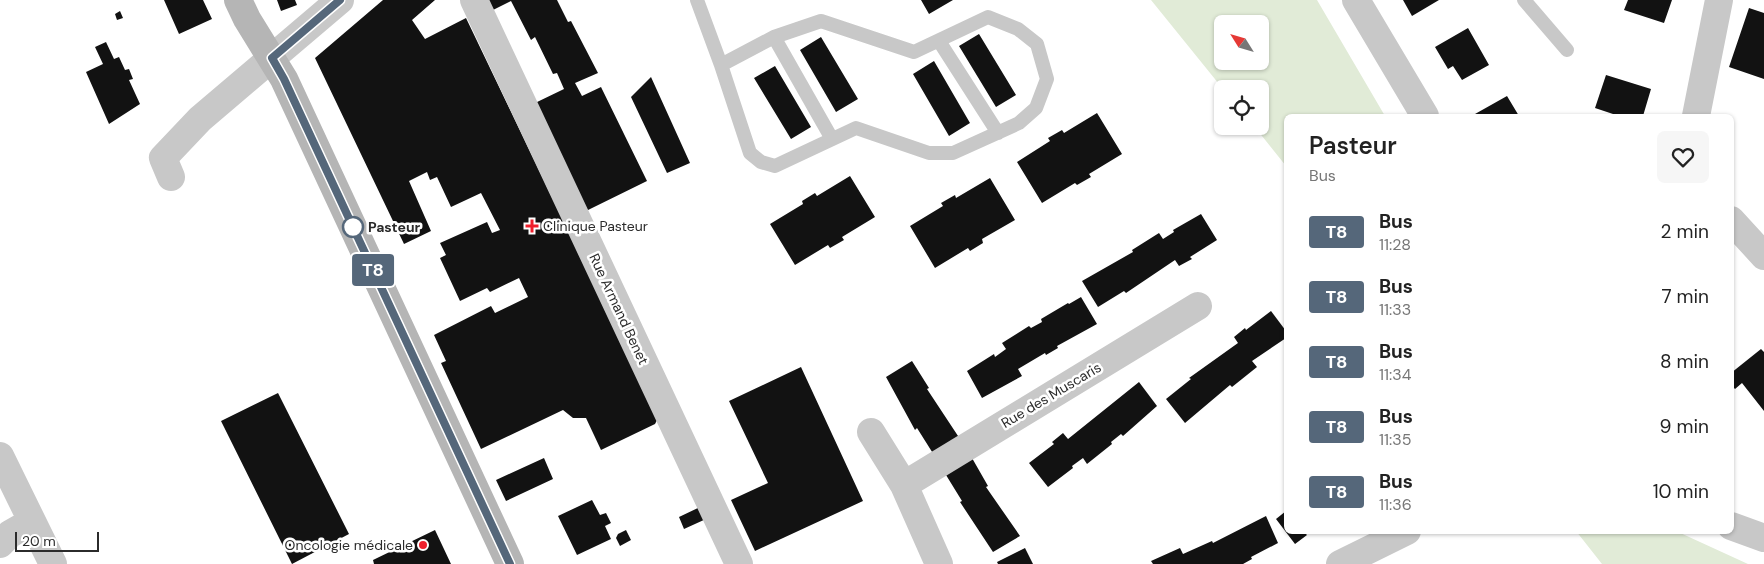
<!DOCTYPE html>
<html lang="fr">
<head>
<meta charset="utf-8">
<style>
  body { margin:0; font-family:"DM Sans",sans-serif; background:#f6f6f6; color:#222; height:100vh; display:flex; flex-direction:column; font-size:19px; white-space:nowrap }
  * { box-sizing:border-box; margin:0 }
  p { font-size:16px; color:#767676 }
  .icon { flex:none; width:28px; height:28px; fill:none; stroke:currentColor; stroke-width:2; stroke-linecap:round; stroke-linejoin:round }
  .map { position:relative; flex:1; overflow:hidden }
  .drawer { position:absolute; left:1284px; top:114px; width:450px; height:420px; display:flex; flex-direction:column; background:#fff; border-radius:8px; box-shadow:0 1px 4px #0004 }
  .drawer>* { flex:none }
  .badge { padding:0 10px; border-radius:4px; font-size:18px; line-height:32px }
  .needle { width:32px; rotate:307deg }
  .controls { position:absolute; left:1214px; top:15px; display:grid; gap:10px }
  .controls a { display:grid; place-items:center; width:55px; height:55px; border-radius:8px; background:#fff; box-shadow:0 1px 4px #0004; font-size:25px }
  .scale { position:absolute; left:15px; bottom:12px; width:84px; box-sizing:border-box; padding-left:5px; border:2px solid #2b2b2b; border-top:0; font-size:14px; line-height:18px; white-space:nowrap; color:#2b2b2b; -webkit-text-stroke:4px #fff; paint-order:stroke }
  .map>.badge { position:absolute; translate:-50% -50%; box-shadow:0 0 0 2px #fff }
  .round { display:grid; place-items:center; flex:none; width:52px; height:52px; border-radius:8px; background:#f6f6f6 }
  .head { display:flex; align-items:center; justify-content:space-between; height:85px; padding:0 25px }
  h1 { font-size:24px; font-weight:600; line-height:38px }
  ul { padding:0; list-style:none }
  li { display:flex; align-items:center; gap:15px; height:65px; padding:0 25px }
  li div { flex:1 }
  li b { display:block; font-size:19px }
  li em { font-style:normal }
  li .badge { min-width:55px; font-weight:700; text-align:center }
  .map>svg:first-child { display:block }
  .green { fill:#e1ebd7; fill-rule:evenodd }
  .building { fill:#121212 }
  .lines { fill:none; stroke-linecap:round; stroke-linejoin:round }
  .lane { stroke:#c8c8c8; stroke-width:14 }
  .street { stroke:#c8c8c8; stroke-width:28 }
  .secondary { stroke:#b5b5b5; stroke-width:28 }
  .line-casing { stroke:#fff; stroke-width:11 }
  .line { stroke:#55677a; stroke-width:8 }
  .poi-dot { fill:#f0202d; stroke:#fff; stroke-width:2 }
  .stop-dot { fill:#fff; stroke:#55677a; stroke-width:2.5 }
  .labels { text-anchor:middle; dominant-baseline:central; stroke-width:5; stroke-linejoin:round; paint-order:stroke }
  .poi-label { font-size:14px; fill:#2b2b2b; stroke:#fff; text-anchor:start }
  .stop-label { font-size:14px; font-weight:bold; fill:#2b2b2b; stroke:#fff; text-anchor:start }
  .street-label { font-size:14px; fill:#2b2b2b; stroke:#fff }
</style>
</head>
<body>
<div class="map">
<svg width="1764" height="564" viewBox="0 0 1764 564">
  <rect width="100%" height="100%" fill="#fff"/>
  <path class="green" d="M1151,0h166l68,116h-99v50l-32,-40h6v-37h-37zM1222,24h38v37h-38z
    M1576,531h100l72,33h-146z"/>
  <path class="building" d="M164,0h39l9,19 -33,15z
    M277,0h18l2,5 -16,6z
    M383,0h52l-23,20 13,19 41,-21 192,400 -3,6 -54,26 -15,-32h-13l-10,-8 -82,39 -40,-86 5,-2 -12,-26 57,-29 4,7 33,-16 -9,-19 -29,14 -3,-4 -27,13 -20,-43 6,-3 -6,-12 47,-21 5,11 8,-3 -19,-37 -30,14 -14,-30 -7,3 -3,-8 -18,9 22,50 -27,13 -89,-186z
    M481,0h76l11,22 3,-1 27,52 -23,10 7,13 19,-9 46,94 -61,30 -51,-108 29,-14 -7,-16 -4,1 -18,-37 -4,3 -20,-39 -24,12z
    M921,0h32l-24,14z
    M1403,0h36l-27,16z
    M1628,0h44l-8,23 -40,-13z
    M1749,8l15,5v66l-35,-12z
    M120,11l3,7 -6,2 -2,-6z
    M1468,28l21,37 -27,15 -9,-14 -5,3 -13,-22z
    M979,34l37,61 -20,12 -37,-61z
    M821,37l37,62 -22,13 -36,-62z
    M106,42l8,17 5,-2 6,13 4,-1 4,10 -4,1 11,24 -31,20 -23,-52 17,-8 -8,-17z
    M934,61l36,62 -21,13 -36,-62z
    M775,66l36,61 -20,12 -37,-61z
    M1606,75l45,14 -8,27h-24l-24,-8z
    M651,77l39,86 -23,10 -36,-76z
    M1507,96l12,20h-42l-2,-2z
    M1097,113l25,41 -33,20 2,3 -14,8 -2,-2 -33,20 -25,-41 33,-21 -2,-3 14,-8 2,3z
    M850,176l25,41 -33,20 2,3 -14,8 -2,-3 -33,20 -25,-41 33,-20 -1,-3 13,-8 2,3z
    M990,178l25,42 -33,19 1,4 -13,8 -2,-3 -33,20 -25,-42 33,-20 -2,-3 14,-8 1,3z
    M1201,214l16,26 -27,17 2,2 -13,7 -4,-6 -49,33 -2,-2 -26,16 -16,-26 51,-29 -1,-2 27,-17 4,6 11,-7 -1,-2z
    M1081,297l16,27 -40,22 1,2 -12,7 -1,-2 -27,16 4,7 -40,22 -15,-27 27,-17 1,3 11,-8 -4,-6 27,-17 2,2 11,-6 -1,-3 27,-16 1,1z
    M1271,311l15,20v7l-34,23 5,6 -25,20 -2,-2 -45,38 -19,-24 25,-20 -2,-1 49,-35 -4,-6 11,-9 1,2z
    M1761,349l3,3v59l-22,-28 -7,6 -4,-4v-12z
    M912,361l17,27 -2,1 33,50 -26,16 -17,-27 -2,2 -29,-53z
    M801,367l62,134 -108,50 -24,-51 37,-17 -39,-82z
    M1139,382l18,24 -34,30 -2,-2 -10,8 1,2 -25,20 -4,-6 -11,8 1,2 -25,19 -19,-24 25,-19 -2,-2 11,-9 5,6z
    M278,393l71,141 -57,30 -71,-143z
    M544,458l9,21 -47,22 -10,-21z
    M972,458l16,28 -2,1 34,49 -27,16 -33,-50 2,-1 -16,-26z
    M592,500l8,15 6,-2 5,10 -6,3 6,13 -34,16 -19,-39z
    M700,507l6,12 -22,10 -5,-12z
    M1286,511v20h21l-2,2 2,2 -12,9 -19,-25z
    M1266,516l12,27 -27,14 1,2 -9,5h-90l-2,-3 29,-13 3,6 29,-13 1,2z
    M435,530l16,34h-77l-1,-4z
    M626,530l5,10 -11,6 -4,-8 2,-4z
    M1025,548l8,16h-35l-1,-2z"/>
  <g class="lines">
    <path class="lane" d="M697,0l24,65 29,88 11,9 14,4 81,-38 73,25h24l66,-30 17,-15 11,-29 -10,-35 -19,-15 -30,-12 -74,35 -93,-31 -47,16 -53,28
      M1524,0l43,50
      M774,37l58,102
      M939,41l59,92"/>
    <path class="street" d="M474,0l265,564
      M1356,0l69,116
      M1696,116l23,-116
      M171,177l-8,-19 37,-39 140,-119
      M1731,220l33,36
      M871,432l33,53 35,79
      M0,456l53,108
      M904,485l294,-179
      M1731,526l33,12
      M0,544l10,-10 21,-12
      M1340,564l67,-33"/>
    <path class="secondary" d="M238,0l9,19 37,60 226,485"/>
  </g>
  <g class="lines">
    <g class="line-casing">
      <path id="line" d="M340,0l-68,58 12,21 226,485"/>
    </g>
    <use href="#line" class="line"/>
  </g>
  <g class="poi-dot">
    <path d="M529.5 218.5h5v5h5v5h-5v5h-5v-5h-5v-5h5z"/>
    <circle cx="423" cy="545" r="5"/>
  </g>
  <circle class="stop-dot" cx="353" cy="227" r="10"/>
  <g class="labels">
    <g class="poi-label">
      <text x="543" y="226">Clinique Pasteur</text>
      <text x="413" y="545" text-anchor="end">Oncologie médicale</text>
    </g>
    <g class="stop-label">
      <text x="368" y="227">Pasteur</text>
    </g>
    <g class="street-label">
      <text transform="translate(619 309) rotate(65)">Rue Armand Benet</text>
      <text transform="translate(1051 395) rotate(-31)">Rue des Muscaris</text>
    </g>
  </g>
</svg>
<div class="controls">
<a><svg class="needle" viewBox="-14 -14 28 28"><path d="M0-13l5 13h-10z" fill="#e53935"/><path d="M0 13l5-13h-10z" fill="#767676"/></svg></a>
<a><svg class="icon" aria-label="locate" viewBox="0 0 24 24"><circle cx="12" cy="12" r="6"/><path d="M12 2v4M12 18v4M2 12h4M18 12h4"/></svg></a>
</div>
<div class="scale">20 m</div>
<b class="badge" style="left:373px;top:270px;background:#55677a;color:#fff">T8</b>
<section class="drawer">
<div class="head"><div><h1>Pasteur</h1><p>Bus</p></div><a class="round"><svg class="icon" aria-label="heart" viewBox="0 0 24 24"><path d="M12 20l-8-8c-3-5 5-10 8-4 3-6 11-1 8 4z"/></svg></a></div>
<ul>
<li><span class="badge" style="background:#55677a;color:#fff">T8</span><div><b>Bus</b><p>11:28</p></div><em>2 min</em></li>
<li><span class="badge" style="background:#55677a;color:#fff">T8</span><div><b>Bus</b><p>11:33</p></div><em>7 min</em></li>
<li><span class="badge" style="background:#55677a;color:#fff">T8</span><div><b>Bus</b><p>11:34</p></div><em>8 min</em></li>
<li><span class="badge" style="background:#55677a;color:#fff">T8</span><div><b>Bus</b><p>11:35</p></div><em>9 min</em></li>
<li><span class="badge" style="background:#55677a;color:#fff">T8</span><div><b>Bus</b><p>11:36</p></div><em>10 min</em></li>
</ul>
</section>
</div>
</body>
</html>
